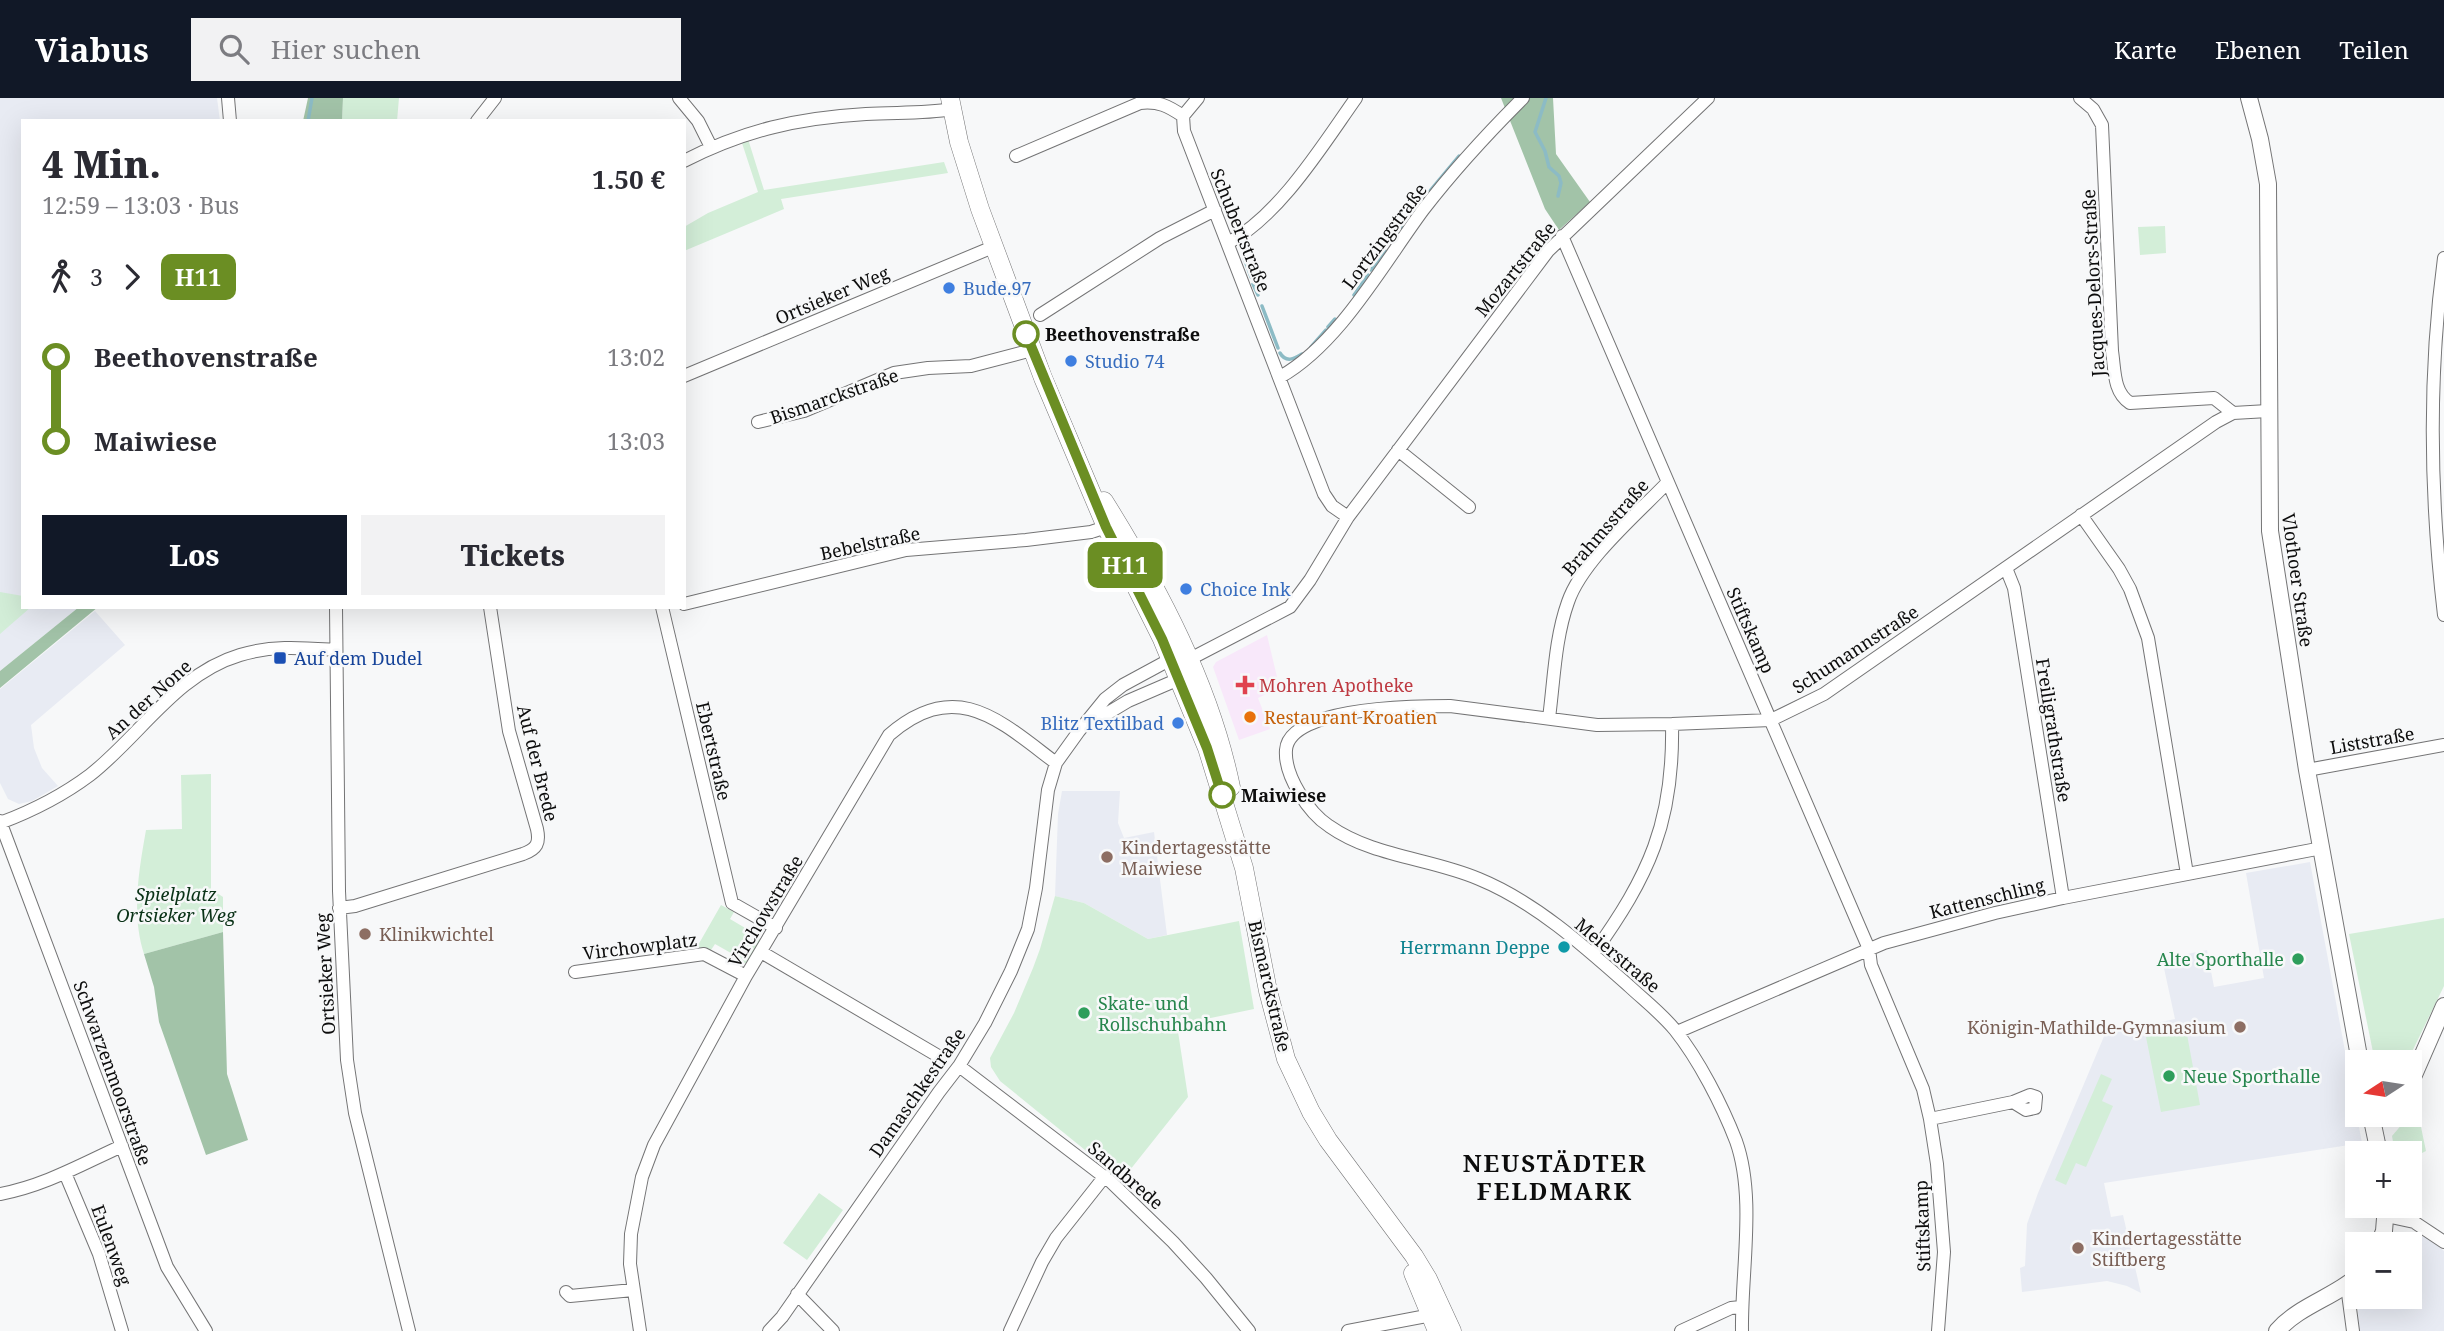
<!DOCTYPE html>
<html lang="de">
<head>
<meta charset="utf-8">
<style>
  body { margin:0; font-family:"Noto Serif",serif; background:#f2f2f3; color:#2b2b33; height:100vh; display:flex; flex-direction:column; font-size:26px; white-space:nowrap }
  * { box-sizing:border-box; margin:0 }
  p { font-size:23px; color:#7c7c81 }
  .icon { flex:none; width:38px; height:38px; fill:none; stroke:currentColor; stroke-width:2; stroke-linecap:round; stroke-linejoin:round }
  .map { position:relative; flex:1; overflow:hidden }
  .drawer { position:absolute; left:21px; top:21px; width:665px; height:490px; display:flex; flex-direction:column; background:#fff; border-radius:0px; box-shadow:0 7px 28px #0002 }
  .drawer>* { flex:none }
  .badge { padding:0 14px; border-radius:10px; font-size:24px; line-height:46px }
  .needle { width:46px; rotate:258deg }
  .buttons { position:absolute; left:2345px; top:952px; display:grid; gap:14px }
  .buttons a { display:grid; place-items:center; width:77px; height:77px; border-radius:0px; background:#fff; box-shadow:0 7px 28px #0002; font-size:35px }
  .map>.badge { position:absolute; translate:-50% -50%; box-shadow:0 0 0 4px #fff }
  .legs { display:flex; align-items:center; gap:10px; height:77px; padding:0 21px; font-size:23px }
  .legs p { margin-inline-start:auto }
  .headline { display:flex; align-items:center; justify-content:space-between; height:119px; padding:0 21px }
  h1 { font-size:38px; font-weight:800; line-height:52px }
  .cta { display:flex; gap:14px; margin-top:auto; padding:14px 21px }
  .cta a { flex:1; height:80px; border-radius:0px; background:#111827; color:#fff; font-size:28px; font-weight:800; line-height:80px; text-align:center }
  .cta a+a { background:#f2f2f3; color:#2b2b33 }
  ul { padding:0 21px; list-style:none }
  li { display:flex; align-items:center; gap:24px; height:84px; font-size:26px }
  li i { display:grid; place-items:center; width:10px; height:100%; margin:0 9px; background:currentColor }
  li i::after { content:''; width:18px; height:18px; margin:-9px; border:5px solid; border-radius:50%; background:#fff }
  li p { margin-inline-start:auto }
  li:first-child i { background:linear-gradient(#0000 50%,currentColor 0) }
  li:last-child i { background:linear-gradient(currentColor 50%,#0000 0) }
  header { display:flex; align-items:center; gap:42px; box-sizing:border-box; height:98px; padding:0 35px; background:#111827; color:#fff }
  header strong { font-size:33px }
  nav { display:flex; gap:38px; margin-inline-start:auto; font-size:24px }
  .search { width:490px; height:63px; background:#f2f2f3; display:flex; align-items:center; gap:18px; box-sizing:border-box; padding:0 24px; border-radius:0px; color:#7c7c81; font-size:26px }
  .map>svg:first-child { display:block }
  .commercial { fill:#f8e8fa }
  .built { fill:#e8ebf3 }
  .green { fill:#d3eed8 }
  .forest { fill:#a2c3a8 }
  .lines { fill:none; stroke-linecap:round; stroke-linejoin:round }
  .stream { stroke:#8cbbc5; stroke-width:3.5 }
  .minor-casing { stroke:#747475; stroke-width:14 }
  .tertiary-casing { stroke:#747475; stroke-width:18 }
  .secondary-casing { stroke:#747475; stroke-width:19 }
  .minor { stroke:#fff; stroke-width:12 }
  .tertiary { stroke:#fff; stroke-width:16 }
  .secondary { stroke:#fff; stroke-width:18 }
  .line-1-casing { stroke:#fff; stroke-width:16 }
  .line-1 { stroke:#6b8e23; stroke-width:10 }
  .shop-dot { fill:#3f7fe0; stroke:#f7f8f9; stroke-width:2.5 }
  .stop-1-dot { fill:#fff; stroke:#6b8e23; stroke-width:3.5 }
  .transit-dot { fill:#1a4fb4; stroke:#f7f8f9; stroke-width:2.5 }
  .health-dot { fill:#e0444e; stroke:#f7f8f9; stroke-width:2.5 }
  .food-dot { fill:#e8710a; stroke:#f7f8f9; stroke-width:2.5 }
  .education-dot { fill:#8d6e63; stroke:#f7f8f9; stroke-width:2.5 }
  .culture-dot { fill:#0f9aa8; stroke:#f7f8f9; stroke-width:2.5 }
  .leisure-dot { fill:#2e9e5b; stroke:#f7f8f9; stroke-width:2.5 }
  .labels { text-anchor:middle; dominant-baseline:central; stroke-width:5; stroke-linejoin:round; paint-order:stroke }
  .street-label { font-size:18px; fill:#0d0d0d; stroke:#f7f8f9 }
  .shop-label { font-size:18px; fill:#366cbe; stroke:#f7f8f9; text-anchor:start }
  .stop-label { font-size:18px; font-weight:bold; fill:#0d0d0d; stroke:#f7f8f9; text-anchor:start }
  .transit-label { font-size:18px; fill:#164399; stroke:#f7f8f9; text-anchor:start }
  .health-label { font-size:18px; fill:#be3a42; stroke:#f7f8f9; text-anchor:start }
  .food-label { font-size:18px; fill:#c56008; stroke:#f7f8f9; text-anchor:start }
  .education-label { font-size:18px; fill:#785e54; stroke:#f7f8f9; text-anchor:start }
  .park-label { font-size:18px; font-style:italic; fill:#0a3217; stroke:#f7f8f9 }
  .culture-label { font-size:18px; fill:#0d838f; stroke:#f7f8f9; text-anchor:end }
  .leisure-label { font-size:18px; fill:#27864d; stroke:#f7f8f9; text-anchor:start }
  .district-label { font-size:24px; font-weight:bold; letter-spacing:2px; fill:#0d0d0d; stroke:#f7f8f9 }
</style>
</head>
<body>
<header>
<strong>Viabus</strong>
<div class="search"><svg class="icon" aria-label="search" viewBox="0 0 24 24"><circle cx="10" cy="10" r="6"/><path d="M15 15l6 6"/></svg>Hier suchen</div>
<nav><a>Karte</a><a>Ebenen</a><a>Teilen</a></nav>
</header>
<div class="map">
<svg width="2444" height="1233" viewBox="0 0 2444 1233">
  <rect width="100%" height="100%" fill="#f7f8f9"/>
  <path class="commercial" d="M1267,537l10,42 -5,14 -14,7 12,31 -31,11 -26,-73 3,-5z"/>
  <path class="built" d="M0,0h217l3,23h-197v486h56l-79,64z
    M95,513l30,34 -94,80 3,23 8,20 16,18 -26,15 -13,3 -11,-5 -8,-16v-94z
    M1062,693h58l-2,32 6,15 30,-6 13,103 -19,4 -64,-36 -29,-7 3,-82z
    M2310,764l52,281 -258,40 7,34 12,-2 18,78 -14,-7 -20,-5 -85,11 -2,-24 5,-2 2,-42 11,-31 67,-159 70,-15 -13,-60 45,-9 7,37 50,-9 -18,-105z
    M2406,1134l22,6 16,13v80h-84l-2,-19 2,-15h50v-53h-15l2,-6z"/>
  <path class="green" d="M343,0h56l-2,23h-55z
    M748,41l16,51 180,-28 4,11 -167,26 3,10 -100,42v-24l24,-14 50,-21 -17,-52z
    M2165,128l1,27 -26,2 -2,-28z
    M0,494l23,4v11h8l-31,27z
    M211,676v115l12,8v35l-79,22c-13,-40 -5,-84 2,-124l36,-1 -1,-54z
    M1055,798l29,7 64,36 91,-18 15,88 -77,16 11,72 -66,83 -122,-99 -9,-14 -1,-9 24,-45 19,-45 7,-19z
    M721,807l13,7 -4,7 22,13 4,-6c10,11 -1,27 -10,37l-12,1 4,-7 -23,-13 -4,6 -14,-3z
    M2444,820v68l-37,76h-32l-26,-128z
    M2186,931l14,76 -39,7 -15,-75z
    M2101,976l11,5 -10,22 11,5 -27,61 -10,-4 -10,22 -11,-5z
    M2409,1018l12,11 5,24 -16,8v-6h-15l-3,-17z
    M819,1095l24,17 -36,50 -24,-17z"/>
  <path class="forest" d="M308,0h35l-1,23h-39z
    M1501,0h52l3,56 34,48 -31,28 -14,-21z
    M79,509h19l-98,81v-17z
    M223,834l4,142 21,66 -42,15 -47,-133 -5,-35 -10,-33z"/>
  <g class="lines">
    <path class="stream" d="M1546,0l-11,34 10,19 4,16 10,9 2,7 -3,13
      M308,23l4,-23
      M1429,94l30,-36
      M1395,140l14,-19
      M1244,160l7,19
      M1371,172l14,-19
      M1253,186l5,11
      M1354,197l14,-20
      M1262,208l16,42
      M1328,229l7,-8
      M1311,249l15,-17
      M1280,255c6,10 14,6 22,1"/>
    <g class="minor-casing">
      <path id="minor" d="M228,0l2,23
        M679,0l19,23 13,26
        M2080,0l13,11 9,16 10,226c3,19 1,41 18,52l84,-5 19,15
        M1183,18l15,-18
        M477,23l18,-23
        M1016,58l124,-53c19,-2 28,3 43,13l1,15 140,363 8,12 16,11
        M684,63c61,-31 114,-43 182,-47 29,-2 57,0 86,-5
        M1562,138l307,713 2,16 52,124 7,30 7,45 7,88 -6,79
        M1228,145c52,-28 94,-97 128,-145
        M2444,160c-16,118 -14,238 0,357
        M1040,217l120,-77 55,-28
        M684,278l309,-129
        M1280,279c59,-33 103,-113 143,-167 30,-39 65,-77 100,-112
        M758,324l46,-11 90,-38 34,-5 43,-2 61,-16
        M1398,352l71,57
        M2081,417l38,54 11,20 18,49 39,236
        M2006,470l8,20 49,310
        M684,506l222,-54 120,-10 65,-8 15,-5
        M336,509l3,284 8,169 8,53 54,218
        M662,509l70,296 44,25
        M1549,620c5,-38 6,-80 19,-116 14,-41 68,-87 99,-119
        M1088,627l40,-24 51,-22 3,-5
        M2307,672l137,-25
        M0,723l167,446 39,64
        M0,725c32,-12 62,-27 90,-48 50,-39 86,-101 150,-120 32,-10 64,-7 96,-5
        M339,810l16,-2 168,-52c14,-5 17,-11 14,-25l-28,-98 -19,-124
        M761,854l179,105
        M1593,856c56,-78 81,-132 79,-230
        M575,874l129,-18 42,22
        M1677,934l207,-89 111,-30 68,-15 259,-50
        M959,968l152,116 62,60 33,36 43,53
        M1930,1021l83,-17 17,-7 6,2 -1,11 -9,2 -13,-8
        M65,1075l34,81 23,77
        M0,1096c44,-8 82,-30 122,-48
        M2386,1118l28,6 30,20
        M2347,1188l6,45
        M566,1194l4,4 63,-6
        M797,1196l36,37
        M640,1233l-10,-67 1,-30 11,-57 12,-32 92,-169 143,-241c67,-58 110,-15 167,28
        M769,1233l13,-14 157,-225 20,-26 26,-43 26,-52 17,-42 8,-41 12,-98 8,-27 23,-32 26,-32 18,-14 48,-26h19l100,-52 20,-27 38,-63 200,-266 160,-153
        M1010,1233l32,-69 14,-24 49,-62
        M1348,1233l89,-17
        M1681,1233l50,-23 10,-1
        M1742,1233c-1,-59 14,-134 -6,-190 -14,-36 -37,-81 -61,-111 -13,-16 -31,-30 -46,-44 -45,-40 -94,-84 -150,-107 -49,-21 -106,-22 -150,-53 -20,-13 -45,-50 -43,-76 3,-44 132,-44 164,-44l147,19 75,-1 99,-4 53,-26 392,-272 17,-9 35,-2"/>
    </g>
    <g class="tertiary-casing">
      <path id="tertiary" d="M2249,0l11,41 8,45 2,347 37,239 53,292
        M2410,986l34,-78
        M2371,1017l8,38
        M2379,1146l5,-13 2,-25
        M2277,1233c22,-25 55,-33 80,-54"/>
    </g>
    <g class="secondary-casing">
      <path id="secondary" d="M950,0l9,44 21,67 63,169 63,149 56,112 45,109 37,120 24,123 18,68 25,53 17,28 86,116 14,23 24,52
        M1104,403c55,88 106,184 127,286
        M1413,1175l24,58"/>
    </g>
    <use href="#minor" class="minor"/>
    <use href="#tertiary" class="tertiary"/>
    <use href="#secondary" class="secondary"/>
  </g>
  <g class="lines">
    <g class="line-1-casing">
      <path id="line-1" d="M1026,236l80,193 56,112 45,109 15,47"/>
    </g>
    <use href="#line-1" class="line-1"/>
  </g>
  <g class="shop-dot">
    <circle cx="949" cy="190" r="7"/>
    <circle cx="1071" cy="263" r="7"/>
    <circle cx="1186" cy="491" r="7"/>
    <circle cx="1178" cy="625" r="7"/>
  </g>
  <g class="stop-1-dot">
    <circle cx="1026" cy="236" r="12"/>
    <circle cx="1222" cy="697" r="12"/>
  </g>
  <rect class="transit-dot" x="273" y="553" width="14" height="14" rx="3.5"/>
  <path class="health-dot" d="M1241.5 576.5h7v7h7v7h-7v7h-7v-7h-7v-7h7z"/>
  <circle class="food-dot" cx="1250" cy="619" r="7"/>
  <g class="education-dot">
    <circle cx="1107" cy="759" r="7"/>
    <circle cx="365" cy="836" r="7"/>
    <circle cx="2240" cy="929" r="7"/>
    <circle cx="2078" cy="1150" r="7"/>
  </g>
  <circle class="culture-dot" cx="1564" cy="849" r="7"/>
  <g class="leisure-dot">
    <circle cx="2298" cy="861" r="7"/>
    <circle cx="1084" cy="915" r="7"/>
    <circle cx="2169" cy="978" r="7"/>
  </g>
  <g class="labels">
    <g class="street-label">
      <text transform="translate(1241 132) rotate(68)">Schubertstraße</text>
      <text transform="translate(1384 138) rotate(-53)">Lortzingstraße</text>
      <text transform="translate(1515 171) rotate(-51)">Mozartstraße</text>
      <text transform="translate(2093 185) rotate(-93)">Jacques-Delors-Straße</text>
      <text transform="translate(832 197) rotate(-23)">Ortsieker Weg</text>
      <text transform="translate(834 298) rotate(-19)">Bismarckstraße</text>
      <text transform="translate(1605 429) rotate(-49)">Brahmsstraße</text>
      <text transform="translate(870 445) rotate(-12)">Bebelstraße</text>
      <text transform="translate(2298 482) rotate(82)">Vlothoer Straße</text>
      <text transform="translate(1751 532) rotate(66)">Stiftskamp</text>
      <text transform="translate(1855 551) rotate(-33)">Schumannstraße</text>
      <text transform="translate(148 601) rotate(-42)">An der None</text>
      <text transform="translate(2054 632) rotate(81)">Freiligrathstraße</text>
      <text transform="translate(2372 642) rotate(-10)">Liststraße</text>
      <text transform="translate(714 653) rotate(77)">Ebertstraße</text>
      <text transform="translate(538 665) rotate(76)">Auf der Brede</text>
      <text transform="translate(1987 800) rotate(-14)">Kattenschling</text>
      <text transform="translate(765 813) rotate(-59)">Virchowstraße</text>
      <text transform="translate(640 848) rotate(-7)">Virchowplatz</text>
      <text transform="translate(1618 857) rotate(40)">Meierstraße</text>
      <text transform="translate(325 876) rotate(-93)">Ortsieker Weg</text>
      <text transform="translate(1270 888) rotate(77)">Bismarckstraße</text>
      <text transform="translate(113 975) rotate(70)">Schwarzenmoorstraße</text>
      <text transform="translate(917 994) rotate(-55)">Damaschkestraße</text>
      <text transform="translate(1126 1077) rotate(41)">Sandbrede</text>
      <text transform="translate(1922 1128) rotate(-92)">Stiftskamp</text>
      <text transform="translate(112 1147) rotate(70)">Eulenweg</text>
    </g>
    <g class="shop-label">
      <text x="963" y="190">Bude.97</text>
      <text x="1085" y="263">Studio 74</text>
      <text x="1200" y="491">Choice Ink</text>
      <text x="1164" y="625" text-anchor="end">Blitz Textilbad</text>
    </g>
    <g class="stop-label">
      <text x="1045" y="236">Beethovenstraße</text>
      <text x="1241" y="697">Maiwiese</text>
    </g>
    <g class="transit-label">
      <text x="294" y="560">Auf dem Dudel</text>
    </g>
    <g class="health-label">
      <text x="1259" y="587">Mohren Apotheke</text>
    </g>
    <g class="food-label">
      <text x="1264" y="619">Restaurant Kroatien</text>
    </g>
    <g class="education-label">
      <text x="1121" y="749">Kindertagesstätte<tspan x="1121" dy="21">Maiwiese</tspan></text>
      <text x="379" y="836">Klinikwichtel</text>
      <text x="2226" y="929" text-anchor="end">Königin-Mathilde-Gymnasium</text>
      <text x="2092" y="1140">Kindertagesstätte<tspan x="2092" dy="21">Stiftberg</tspan></text>
    </g>
    <g class="park-label">
      <text x="176" y="796">Spielplatz<tspan x="176" dy="21">Ortsieker Weg</tspan></text>
    </g>
    <g class="culture-label">
      <text x="1550" y="849">Herrmann Deppe</text>
    </g>
    <g class="leisure-label">
      <text x="2284" y="861" text-anchor="end">Alte Sporthalle</text>
      <text x="1098" y="905">Skate- und<tspan x="1098" dy="21">Rollschuhbahn</tspan></text>
      <text x="2183" y="978">Neue Sporthalle</text>
    </g>
    <g class="district-label">
      <text x="1555" y="1064">NEUSTÄDTER<tspan x="1555" dy="28">FELDMARK</tspan></text>
    </g>
  </g>
</svg>
<div class="buttons">
<a><svg class="needle" viewBox="-14 -14 28 28"><path d="M0-13l5 13h-10z" fill="#e53935"/><path d="M0 13l5-13h-10z" fill="#7c7c81"/></svg></a>
<a>+</a>
<a>−</a>
</div>
<b class="badge" style="left:1125px;top:467px;background:#6b8e23;color:#fff">H11</b>
<section class="drawer">
<div class="headline"><div><h1>4 Min.</h1><p>12:59 – 13:03 · Bus</p></div><b>1.50 €</b></div>
<div class="legs"><svg class="icon" aria-label="walk" viewBox="0 0 24 24"><circle cx="13" cy="4" r="2"/><path d="M13 8l-2 6 4 7M11 14l-3 7M7 12l3-4h3l4 4"/></svg>3<svg class="icon" aria-label="forward" viewBox="0 0 24 24"><path d="M9 5l7 7-7 7"/></svg><b class="badge" style="background:#6b8e23;color:#fff">H11</b></div>
<ul>
<li><i style="color:#6b8e23"></i><b>Beethovenstraße</b><p>13:02</p></li>
<li><i style="color:#6b8e23"></i><b>Maiwiese</b><p>13:03</p></li>
</ul>
<div class="cta"><a>Los</a><a>Tickets</a></div>
</section>
</div>
</body>
</html>
